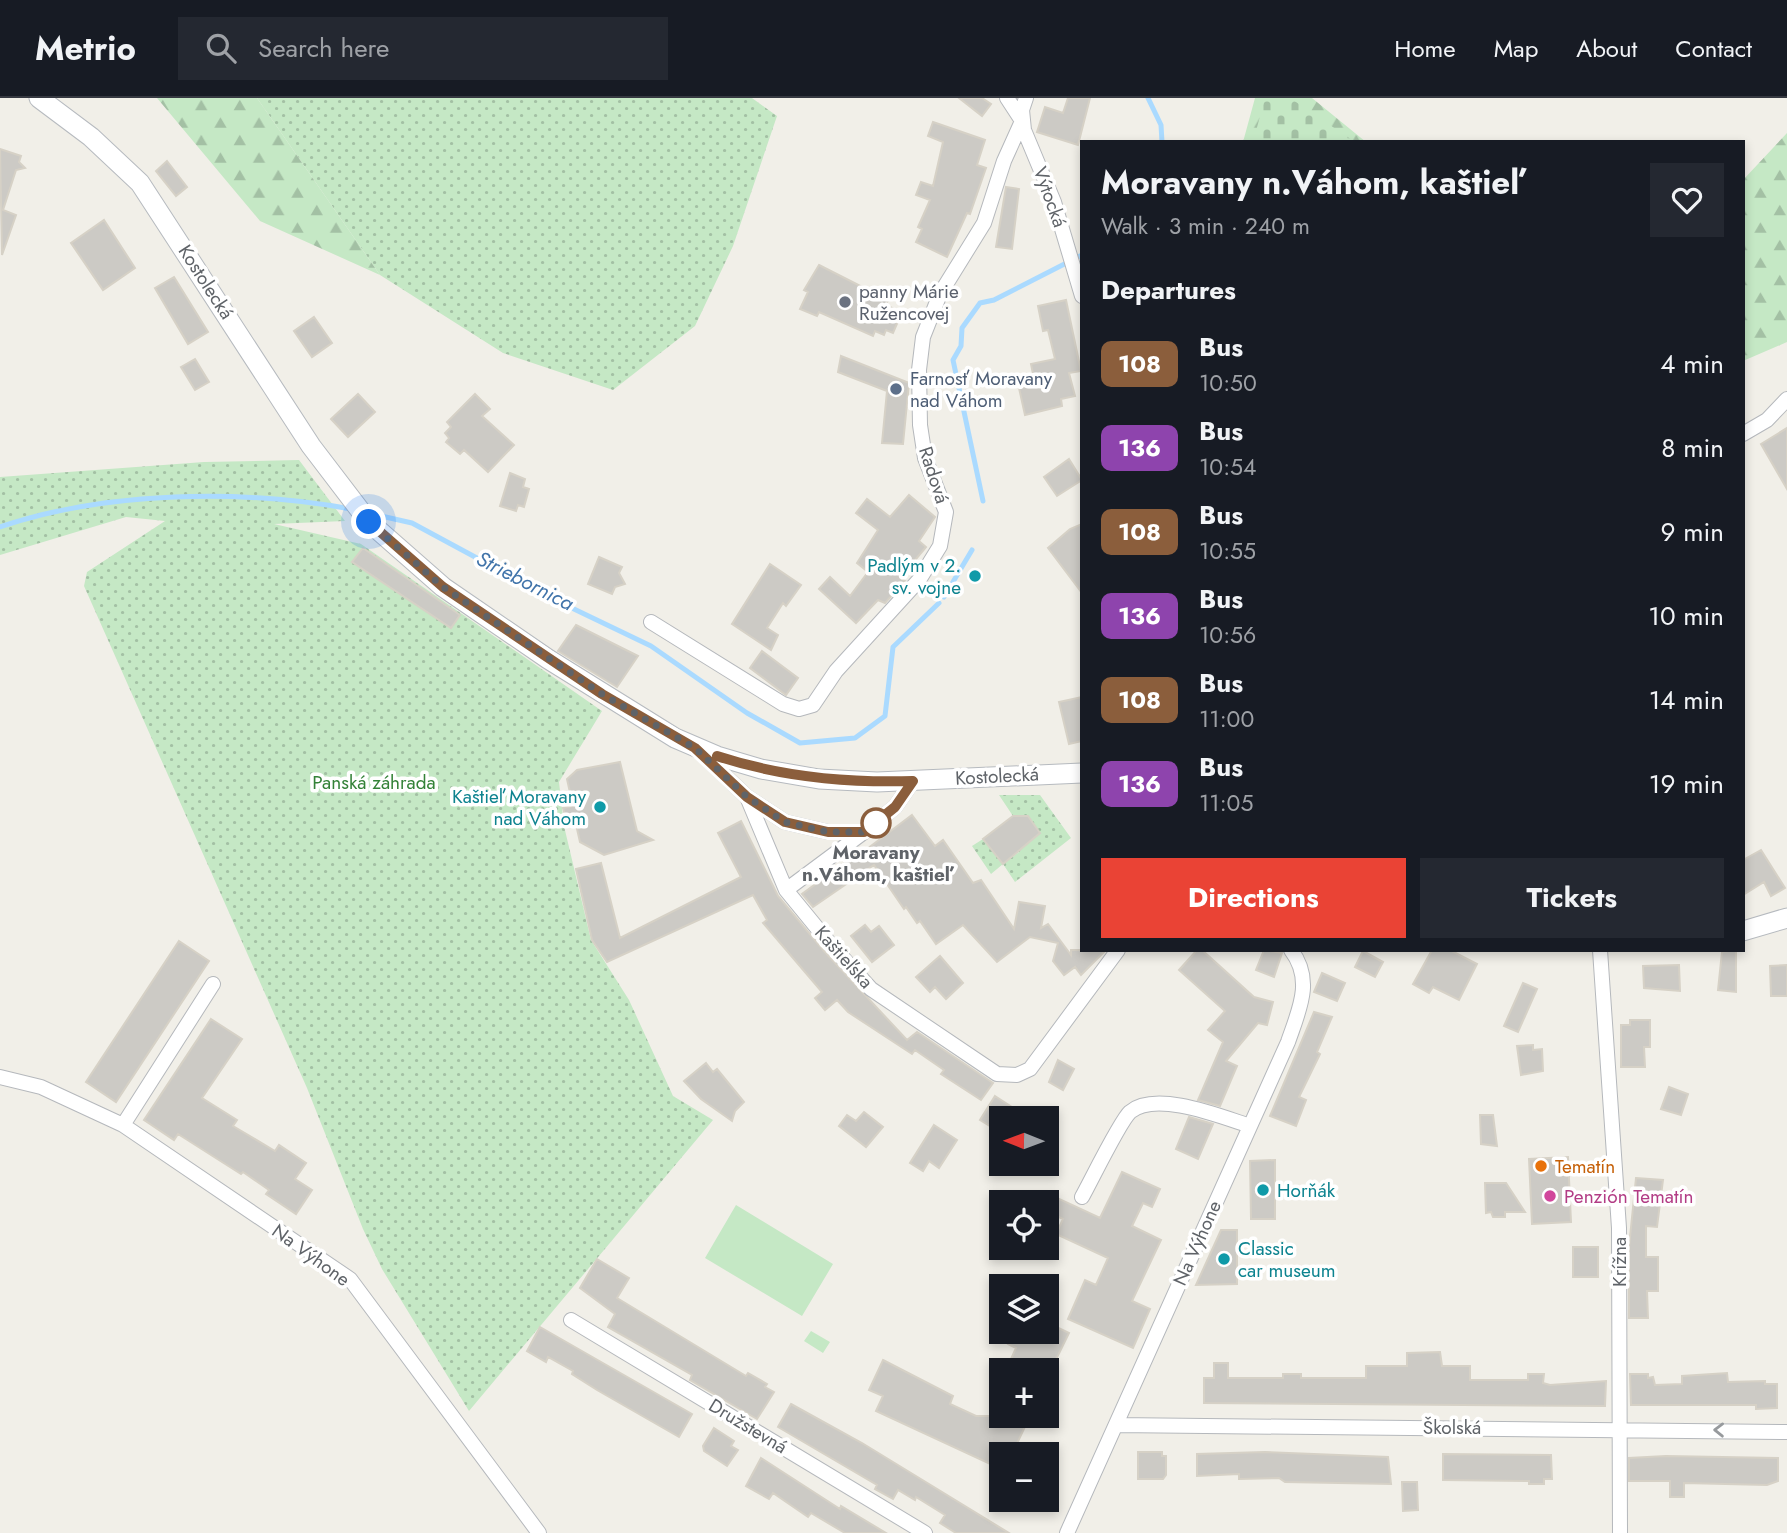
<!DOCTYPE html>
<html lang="en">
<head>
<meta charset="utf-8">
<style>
  body { margin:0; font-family:Jost,sans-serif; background:#242831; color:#f1f3f6; height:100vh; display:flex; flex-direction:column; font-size:26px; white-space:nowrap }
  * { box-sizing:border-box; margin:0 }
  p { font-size:23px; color:#9ea1a6 }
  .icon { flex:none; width:38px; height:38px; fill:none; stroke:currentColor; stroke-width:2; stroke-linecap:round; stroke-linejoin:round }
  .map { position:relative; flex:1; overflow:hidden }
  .side { position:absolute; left:1080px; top:42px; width:665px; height:812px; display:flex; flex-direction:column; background:#171b24; border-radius:0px; box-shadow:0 4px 10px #0003 }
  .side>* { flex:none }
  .badge { padding:0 14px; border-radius:10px; font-size:24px; line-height:46px }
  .needle { width:46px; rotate:271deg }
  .fabs { position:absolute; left:989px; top:1008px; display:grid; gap:14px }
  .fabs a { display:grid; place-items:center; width:70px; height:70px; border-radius:0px; background:#171b24; box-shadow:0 4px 10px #0003; font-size:35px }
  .you { position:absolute; width:35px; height:35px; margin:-18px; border:5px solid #fff; border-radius:50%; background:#1a73e8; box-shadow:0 0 0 10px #1a73e833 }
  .map>.badge { position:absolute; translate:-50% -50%; box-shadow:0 0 0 4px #fff }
  h2 { padding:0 21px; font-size:26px; line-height:63px }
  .round { display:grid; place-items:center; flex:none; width:74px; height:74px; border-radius:0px; background:#242831 }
  .summary { display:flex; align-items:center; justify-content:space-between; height:119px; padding:0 21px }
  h1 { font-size:33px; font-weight:700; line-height:52px }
  .button { display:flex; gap:14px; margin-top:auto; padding:14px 21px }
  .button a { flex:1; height:80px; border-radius:0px; background:#ea4335; color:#fff; font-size:28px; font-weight:700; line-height:80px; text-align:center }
  .button a+a { background:#242831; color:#f1f3f6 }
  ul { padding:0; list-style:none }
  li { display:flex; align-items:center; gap:21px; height:84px; padding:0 21px }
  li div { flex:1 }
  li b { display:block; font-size:26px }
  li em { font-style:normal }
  li .badge { min-width:77px; font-weight:700; text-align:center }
  header { display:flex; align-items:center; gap:42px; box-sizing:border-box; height:98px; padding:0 35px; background:#171b24; border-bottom:2px solid #363941 }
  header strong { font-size:33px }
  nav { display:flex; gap:38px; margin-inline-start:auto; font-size:24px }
  .search { width:490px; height:63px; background:#242831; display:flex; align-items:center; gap:18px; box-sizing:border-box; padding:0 24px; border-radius:0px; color:#9ea1a6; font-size:26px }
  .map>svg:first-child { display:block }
  .green { fill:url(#green-dots) }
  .forest { fill:url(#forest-firs) }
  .cemetery { fill:url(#cemetery-stones) }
  .pitch { fill:#c5e8c5 }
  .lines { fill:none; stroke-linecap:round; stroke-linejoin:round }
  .stream { stroke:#aadaff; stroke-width:5 }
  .building { fill:#cccac5; stroke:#d6d1c6; stroke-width:2 }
  .minor-casing { stroke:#b5b8bc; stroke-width:16 }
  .secondary-casing { stroke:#b6babf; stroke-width:21 }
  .minor { stroke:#fff; stroke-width:14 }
  .secondary { stroke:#fff; stroke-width:19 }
  .oneway { stroke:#979a9d }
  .line-casing { stroke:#fff; stroke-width:16 }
  .line { stroke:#8b5e3c; stroke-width:10 }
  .walk { stroke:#5f6368; stroke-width:7; stroke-dasharray:0 12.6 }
  .worship-dot { fill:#6b7280; stroke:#fff; stroke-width:2.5 }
  .service-dot { fill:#5c6f8a; stroke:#fff; stroke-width:2.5 }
  .culture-dot { fill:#0f9aa8; stroke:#fff; stroke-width:2.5 }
  .stop-dot { fill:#fff; stroke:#8b5e3c; stroke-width:3.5 }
  .food-dot { fill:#e8710a; stroke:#fff; stroke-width:2.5 }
  .hotel-dot { fill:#d1479c; stroke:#fff; stroke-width:2.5 }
  .labels { text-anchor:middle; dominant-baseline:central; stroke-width:7; stroke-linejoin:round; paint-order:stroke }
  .street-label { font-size:19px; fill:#5f6368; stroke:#fff }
  .worship-label { font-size:19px; fill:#5b616d; stroke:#fff; text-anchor:start }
  .service-label { font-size:19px; fill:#4e5e75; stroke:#fff; text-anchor:start }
  .culture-label { font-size:19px; fill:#0d838f; stroke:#fff; text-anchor:end }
  .park-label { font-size:19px; fill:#348238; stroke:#fff }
  .stop-label { font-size:19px; font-weight:bold; fill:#5f6368; stroke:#fff }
  .food-label { font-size:19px; fill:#c56008; stroke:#fff; text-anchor:start }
  .hotel-label { font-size:19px; fill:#b23c85; stroke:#fff; text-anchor:start }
  .water-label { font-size:21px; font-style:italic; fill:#4174aa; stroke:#fff }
</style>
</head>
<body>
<header>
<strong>Metrio</strong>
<div class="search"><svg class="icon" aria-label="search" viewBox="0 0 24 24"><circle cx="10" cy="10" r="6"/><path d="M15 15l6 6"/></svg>Search here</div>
<nav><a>Home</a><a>Map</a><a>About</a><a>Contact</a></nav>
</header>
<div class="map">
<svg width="1787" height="1435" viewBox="0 0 1787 1435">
  <defs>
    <pattern id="green-dots" width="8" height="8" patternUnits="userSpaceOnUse" patternTransform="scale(1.75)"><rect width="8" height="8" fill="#c5e8c5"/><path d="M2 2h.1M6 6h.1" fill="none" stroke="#a3c0a4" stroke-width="1.8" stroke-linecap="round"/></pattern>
    <pattern id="forest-firs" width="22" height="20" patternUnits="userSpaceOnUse" patternTransform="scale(1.75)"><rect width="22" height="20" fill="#c5e8c5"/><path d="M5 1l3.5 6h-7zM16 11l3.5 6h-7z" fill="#a3c0a4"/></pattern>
    <pattern id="cemetery-stones" width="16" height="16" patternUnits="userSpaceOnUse" patternTransform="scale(1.75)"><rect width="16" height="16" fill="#c5e8c5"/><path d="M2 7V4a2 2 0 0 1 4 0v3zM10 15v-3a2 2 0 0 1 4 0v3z" fill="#a3c0a4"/></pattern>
  </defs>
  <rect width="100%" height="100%" fill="#f1efe8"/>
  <path class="green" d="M257,0h495l25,18 -44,130 -38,80 -82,64 -110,-37 -123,-78z
    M299,362l46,61 -71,3 87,20 241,167 -43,71 5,44 27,114 38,60 44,96 40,24 -244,291 -87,-142 -19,-40 -56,-141 -223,-502 3,-14 78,-51 -39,-4 -126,38v-78l204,-15z
    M999,697h41l31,43 -56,44 -12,-18 -12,10 -19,-28 11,-7 20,25 16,-12 -4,-5 25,-14 -12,-17h-15z"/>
  <path class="forest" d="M157,0h100l123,177 -120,-54z
    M1255,0h57l54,44h-123z
    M1787,35v209l-44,19v-181z"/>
  <path class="cemetery" d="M1265,0h25l65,44h-102z"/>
  <path class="pitch" d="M736,1107l97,59 -31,52 -97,-58z
    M811,1233l19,11 -7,11 -19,-12z"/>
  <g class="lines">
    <path class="stream" d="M1148,0l13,27 1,17
      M983,403l-30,-141 8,-14 1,-18 18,-25 14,-3 88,-45
      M368,415l44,10 139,75 100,48 96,67 53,30 55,-5 30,-22 8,-69 46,-44
      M0,429c105,-36 242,-38 351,-18
      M944,499l28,-47"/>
  </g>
  <path class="building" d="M959,0h23l9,6 -9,12z
    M1068,0h22l-12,47 -41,-13 8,-25 18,6z
    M933,24l52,18 -8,25 9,3 -16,46 -3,-1 -20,44 -31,-15 6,-13 -4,-2 12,-27 -14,-5 5,-13 12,4 10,-44 -15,-6z
    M0,51l21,7 -2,6 6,6 -9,2 -13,40 13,5 -14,40z
    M167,63l20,26 -11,9 -20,-25z
    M1006,89l13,2 -7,60 -16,-2z
    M104,122l31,48 -32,22 -32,-47z
    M819,167l69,35 -2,5 10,5 -3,7 6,2 -6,14 -7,-3 -2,5 -9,-4 -2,5 -54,-24 -2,4 -17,-7 8,-17 -4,-2z
    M174,179l34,55 -20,12 -33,-56z
    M1066,202l15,71 -12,2 6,23 -14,3 1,7 -37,9 -6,-27 16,-4 -4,-20 24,-5 -7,-29 -5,1 -5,-25z
    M314,219l18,26 -20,14 -18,-26z
    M841,258l68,27 -6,61 -21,-1 5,-52 -49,-19z
    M195,261l14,23 -14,8 -14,-23z
    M358,296l17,18 -27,25 -17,-18z
    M475,296l15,15 -8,7 32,29 -26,27 -24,-22 -4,4 -14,-12 3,-4 -4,-5 6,-6 -4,-5z
    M1787,330v61l-26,-45z
    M1069,361l13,21 -25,16 -13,-19z
    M510,375l15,6 -2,8 6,2 -5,18 -6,-2 -2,6 -16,-5z
    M909,397l26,22 -16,24 7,6 -26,31 5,3 -20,22 -7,-3 -22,23 -37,-34 11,-12 20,19 18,-24 -11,-9 21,-33 -22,-17 11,-14 23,18z
    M1082,426v69l-34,-45 22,-19z
    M363,450l97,67 -9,13 -99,-66z
    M599,459l23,10 -3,6 6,11 -10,3 -3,7 -24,-10z
    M770,466l31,21 -15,21 -3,-3 -16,25 11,7 -7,15 -39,-26z
    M576,527l62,31 -21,31 -59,-36z
    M762,553l36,27 -12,17 -36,-27z
    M1082,599v44l-13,3 -10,-42z
    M620,664l17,69 16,9 -49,15 -24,-13 -5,-22 -8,2 -4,-14 10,-2 -6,-27 10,-9z
    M912,717l23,31 8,-6 30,43 8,-3 33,49 5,-27 26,4 -4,22 7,-4 23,31v-5h35l-25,25 -6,-8 -11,8 -11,-14 5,-18 -28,-6 -33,25 -34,-37 -27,19 -16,-23 -3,2 -11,-16 -2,2 -30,-44 -61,42 -11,-13 56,-41 1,2z
    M1013,718h15l12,17 -37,31 -20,-25z
    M741,723l37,75 46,55 83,89 10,-8 76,51 -12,17 -40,-26 3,-4 -29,-20 -3,4 -64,-42 -11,-12 -12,10 -10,-12 7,-6 -59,-69 4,-3 -14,-25 -146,67 -15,-22 -16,-71 25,-6 19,75 121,-61 -23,-44z
    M1761,752l24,38 -14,8 -7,-14 -21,13v-35z
    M865,827l6,7 8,-6 15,19 -22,17 -21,-26z
    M179,843l30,20 -93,141 -30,-20z
    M1197,852h5l52,47 19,5 -6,23 -9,-2 -32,38 11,5 -17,40 -22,-6 25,-58 -15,-12 17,-19 -46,-41z
    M1264,852l18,3 -8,24 -18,-7z
    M1432,852h18l27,14 -18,36 -26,-13 -4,6 -16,-9z
    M1736,852v42l-18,-2 4,-38z
    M1363,853l20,11 -8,15 -20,-10z
    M940,858l23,27 -17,16 -11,-12 -5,5 -14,-15z
    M1679,867l1,26 -36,-3 -1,-22z
    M1787,867v31h-16l-1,-30z
    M1322,875l23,10 -8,18 -23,-9z
    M1523,885l14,6 -19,43 -14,-6z
    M1314,914l18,5 -15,35 3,2 -21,43 7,3 -10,26 -26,-10z
    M211,921l31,20 -40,59 35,22 -4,6 42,25 4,-6 27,18 -11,16 17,11 -16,24 -30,-20 3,-4 -26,-18 -2,2 -63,-40 -4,6 -30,-20z
    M1630,922h20v27h-6l1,20h-24v-42h9z
    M1533,947v5l9,-1 1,22 -22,4 -4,-29z
    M1058,962l16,9 -11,21 -14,-8z
    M706,965l7,9 4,-3 27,33 -9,9 -3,10 -31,-22 -17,-18z
    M1669,989l19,7 -7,21 -20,-6z
    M995,998l20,13 -6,9h-8v15l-21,-13z
    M864,1014l19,15 -17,20 -27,-21 8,-11 9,6z
    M1480,1017h13l4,31 -16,-2z
    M1189,1019l24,7 -15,35 -22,-10z
    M934,1027l23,15 -18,28 -10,-7 -6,10 -13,-8z
    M1568,1059l3,65 -39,2 -3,-65z
    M1275,1062v59h-24l-1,-58z
    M1122,1074l38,17 -8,18 -9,-4 -11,23 29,14 -29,61 18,8 -17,39 -65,-29 17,-39 11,5 12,-27 -52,-24 7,-15 -17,-8 7,-15 47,22z
    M1636,1080l27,2 -6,47 -11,-1v31h12v34h-11l1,27h-19v-71z
    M1485,1085h21l19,29h-20v5h-12l-2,-5 -5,1z
    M1221,1132h16v54l-41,1z
    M1573,1149h25v30h-25z
    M597,1161l32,19 -12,20 129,78 2,-3 19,11 -2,3 9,5 -17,27 -67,-39 2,-5 -84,-48 7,-13 -35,-26z
    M1046,1224l23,11 -23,47v-10h-40l10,-22 -8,-4 6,-12h32z
    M540,1229l152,87 -13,23 -82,-47 -25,-16 1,-3 -25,-14 -2,5 -19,-11z
    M1440,1254l2,14h28v14h58v-6h16l-1,9 7,2 56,-4 -1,25 -401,-3v-25h10v-15h14v15h55v-4h18v4h65v-12h41v-13z
    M883,1262l70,36 -3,8 26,12h54l-18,38h-11v15l-125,-58 7,-15 -14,-6z
    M1727,1275l1,9 37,-1v3h12v24l-21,1v-4h-125l-1,-31h18v4l5,-1 2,8 27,-1v-8z
    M791,1306l71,39 147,90h-53l-16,-10 5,-8 -29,-18 -1,3 -17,-10 -5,9 -18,-10 2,-4 -99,-58z
    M714,1330l20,13 -3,5 7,4 -11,16 -23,-15 -1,-5z
    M1138,1354h24v4h4v19l-3,4h-25z
    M1265,1354l123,5 3,27 -106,-2 -6,-4 -40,1v-5l-42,2v-22z
    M1443,1356l108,1 1,24h-8v5h-15v-3l-86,-1z
    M1666,1358l112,2v23l-11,4 -83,-2v14h-14v-16h-41v-23z
    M761,1360l79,51 1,-3 45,27h-41l-34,-20 -3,4 -35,-24 -4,6 -23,-13z
    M1402,1384h15l1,28 -15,1z"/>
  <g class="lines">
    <g class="minor-casing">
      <path id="minor" d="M1007,0l15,23
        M1026,0l-4,12 2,20 30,72 28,94
        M1743,336l24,-14 20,-21
        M651,524l132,82 16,5 14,-4 23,-34 83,-91 21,-34 6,-34 -21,-54 -5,-33 -1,-55 4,-33 17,-43 44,-71 20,-62 18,-40
        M701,655l46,44 39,93 45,55 40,44 126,85 20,1 13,-6 88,-119
        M747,699l38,25 43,10h36l31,-25 18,-26
        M786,792l78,-58
        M1600,852l19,278 1,305
        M0,979l41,10 82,38 227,154 189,254
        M123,1027l90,-141
        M1082,1099c9,-16 38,-76 48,-85 26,-22 92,5 120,14
        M571,1222l354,213
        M1116,1327l671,7
        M1067,1435l221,-491c11,-32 26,-62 3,-92"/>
    </g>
    <g class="secondary-casing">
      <path id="secondary" d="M39,0l52,39 49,46 171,263 58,76 74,65 105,72 127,79 42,18 44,13 58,10 58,3 205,-9
        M1743,833l44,-13"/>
    </g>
    <use href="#minor" class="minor"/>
    <use href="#secondary" class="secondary"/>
  </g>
  <defs><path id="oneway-chevron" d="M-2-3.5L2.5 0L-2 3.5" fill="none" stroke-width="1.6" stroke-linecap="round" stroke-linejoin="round" transform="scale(1.75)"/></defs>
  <use class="oneway" href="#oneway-chevron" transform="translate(1719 1332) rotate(-179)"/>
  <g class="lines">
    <g class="line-casing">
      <path id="line" d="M369,424l74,65 159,107 93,54 52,49 38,25 43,10h36l31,-25 18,-26c-67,2 -132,-4 -196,-25"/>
    </g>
    <use href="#line" class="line"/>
    <path class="walk" d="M369,424l74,65 159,107 93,54 52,49 38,25 43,10h36l16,-13 -4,4"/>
  </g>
  <circle class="worship-dot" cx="845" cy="204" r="7"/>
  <circle class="service-dot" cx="896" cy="291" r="7"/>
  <g class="culture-dot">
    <circle cx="975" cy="478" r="7"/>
    <circle cx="600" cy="709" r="7"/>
    <circle cx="1263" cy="1092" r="7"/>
    <circle cx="1224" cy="1161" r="7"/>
  </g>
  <circle class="stop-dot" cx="876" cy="725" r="14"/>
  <circle class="food-dot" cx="1541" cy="1068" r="7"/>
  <circle class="hotel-dot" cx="1550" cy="1098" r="7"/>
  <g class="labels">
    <g class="street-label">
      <text transform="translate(1050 99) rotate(70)">Výtocká</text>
      <text transform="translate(206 184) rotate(57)">Kostolecká</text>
      <text transform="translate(934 377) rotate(72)">Radová</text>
      <text transform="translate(997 678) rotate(-3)">Kostolecká</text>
      <text transform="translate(844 859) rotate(48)">Kaštieľska</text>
      <text transform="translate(1197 1145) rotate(-66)">Na Výhone</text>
      <text transform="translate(311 1157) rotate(36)">Na Výhone</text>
      <text transform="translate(1619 1164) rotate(-90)">Krížna</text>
      <text transform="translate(748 1328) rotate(31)">Družstevná</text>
      <text x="1452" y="1329">Školská</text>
    </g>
    <g class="worship-label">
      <text x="859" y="193">panny Márie<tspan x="859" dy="22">Ružencovej</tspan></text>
    </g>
    <g class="service-label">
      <text x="910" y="280">Farnosť Moravany<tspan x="910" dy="22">nad Váhom</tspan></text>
    </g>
    <g class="culture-label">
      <text x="961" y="467">Padlým v 2.<tspan x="961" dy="22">sv. vojne</tspan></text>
      <text x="586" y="698">Kaštieľ Moravany<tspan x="586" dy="22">nad Váhom</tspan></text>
      <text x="1277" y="1092" text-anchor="start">Horňák</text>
      <text x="1238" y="1150" text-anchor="start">Classic<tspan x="1238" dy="22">car museum</tspan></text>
    </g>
    <g class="park-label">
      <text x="374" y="684">Panská záhrada</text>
    </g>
    <g class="stop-label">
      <text x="876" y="754">Moravany<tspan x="876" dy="22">n.Váhom, kaštieľ</tspan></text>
    </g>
    <g class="food-label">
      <text x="1555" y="1068">Tematín</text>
    </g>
    <g class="hotel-label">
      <text x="1564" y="1098">Penzión Tematín</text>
    </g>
    <g class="water-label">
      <text transform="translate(525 483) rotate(27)">Striebornica</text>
    </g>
  </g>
</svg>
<div class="fabs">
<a><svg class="needle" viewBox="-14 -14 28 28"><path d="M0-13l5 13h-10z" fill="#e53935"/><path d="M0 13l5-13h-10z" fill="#9ea1a6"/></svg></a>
<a><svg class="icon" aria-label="locate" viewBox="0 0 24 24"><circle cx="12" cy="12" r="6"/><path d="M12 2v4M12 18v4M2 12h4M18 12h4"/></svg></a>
<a><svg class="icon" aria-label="layers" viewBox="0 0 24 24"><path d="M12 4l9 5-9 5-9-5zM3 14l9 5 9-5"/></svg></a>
<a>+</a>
<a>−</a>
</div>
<div class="you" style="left:369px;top:424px"></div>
<section class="side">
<div class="summary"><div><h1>Moravany n.Váhom, kaštieľ</h1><p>Walk · 3 min · 240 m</p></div><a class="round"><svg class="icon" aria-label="heart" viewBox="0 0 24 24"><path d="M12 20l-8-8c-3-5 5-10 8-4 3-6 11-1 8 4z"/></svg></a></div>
<h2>Departures</h2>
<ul>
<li><span class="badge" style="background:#8b5e3c;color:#fff">108</span><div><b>Bus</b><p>10:50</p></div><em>4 min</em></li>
<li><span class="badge" style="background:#8e44ad;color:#fff">136</span><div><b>Bus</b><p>10:54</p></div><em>8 min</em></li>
<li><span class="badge" style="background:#8b5e3c;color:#fff">108</span><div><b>Bus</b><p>10:55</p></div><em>9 min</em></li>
<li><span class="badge" style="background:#8e44ad;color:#fff">136</span><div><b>Bus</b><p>10:56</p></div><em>10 min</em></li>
<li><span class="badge" style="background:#8b5e3c;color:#fff">108</span><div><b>Bus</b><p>11:00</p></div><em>14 min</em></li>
<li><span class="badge" style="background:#8e44ad;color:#fff">136</span><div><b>Bus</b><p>11:05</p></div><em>19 min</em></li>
</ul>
<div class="button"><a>Directions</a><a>Tickets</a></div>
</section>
</div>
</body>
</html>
